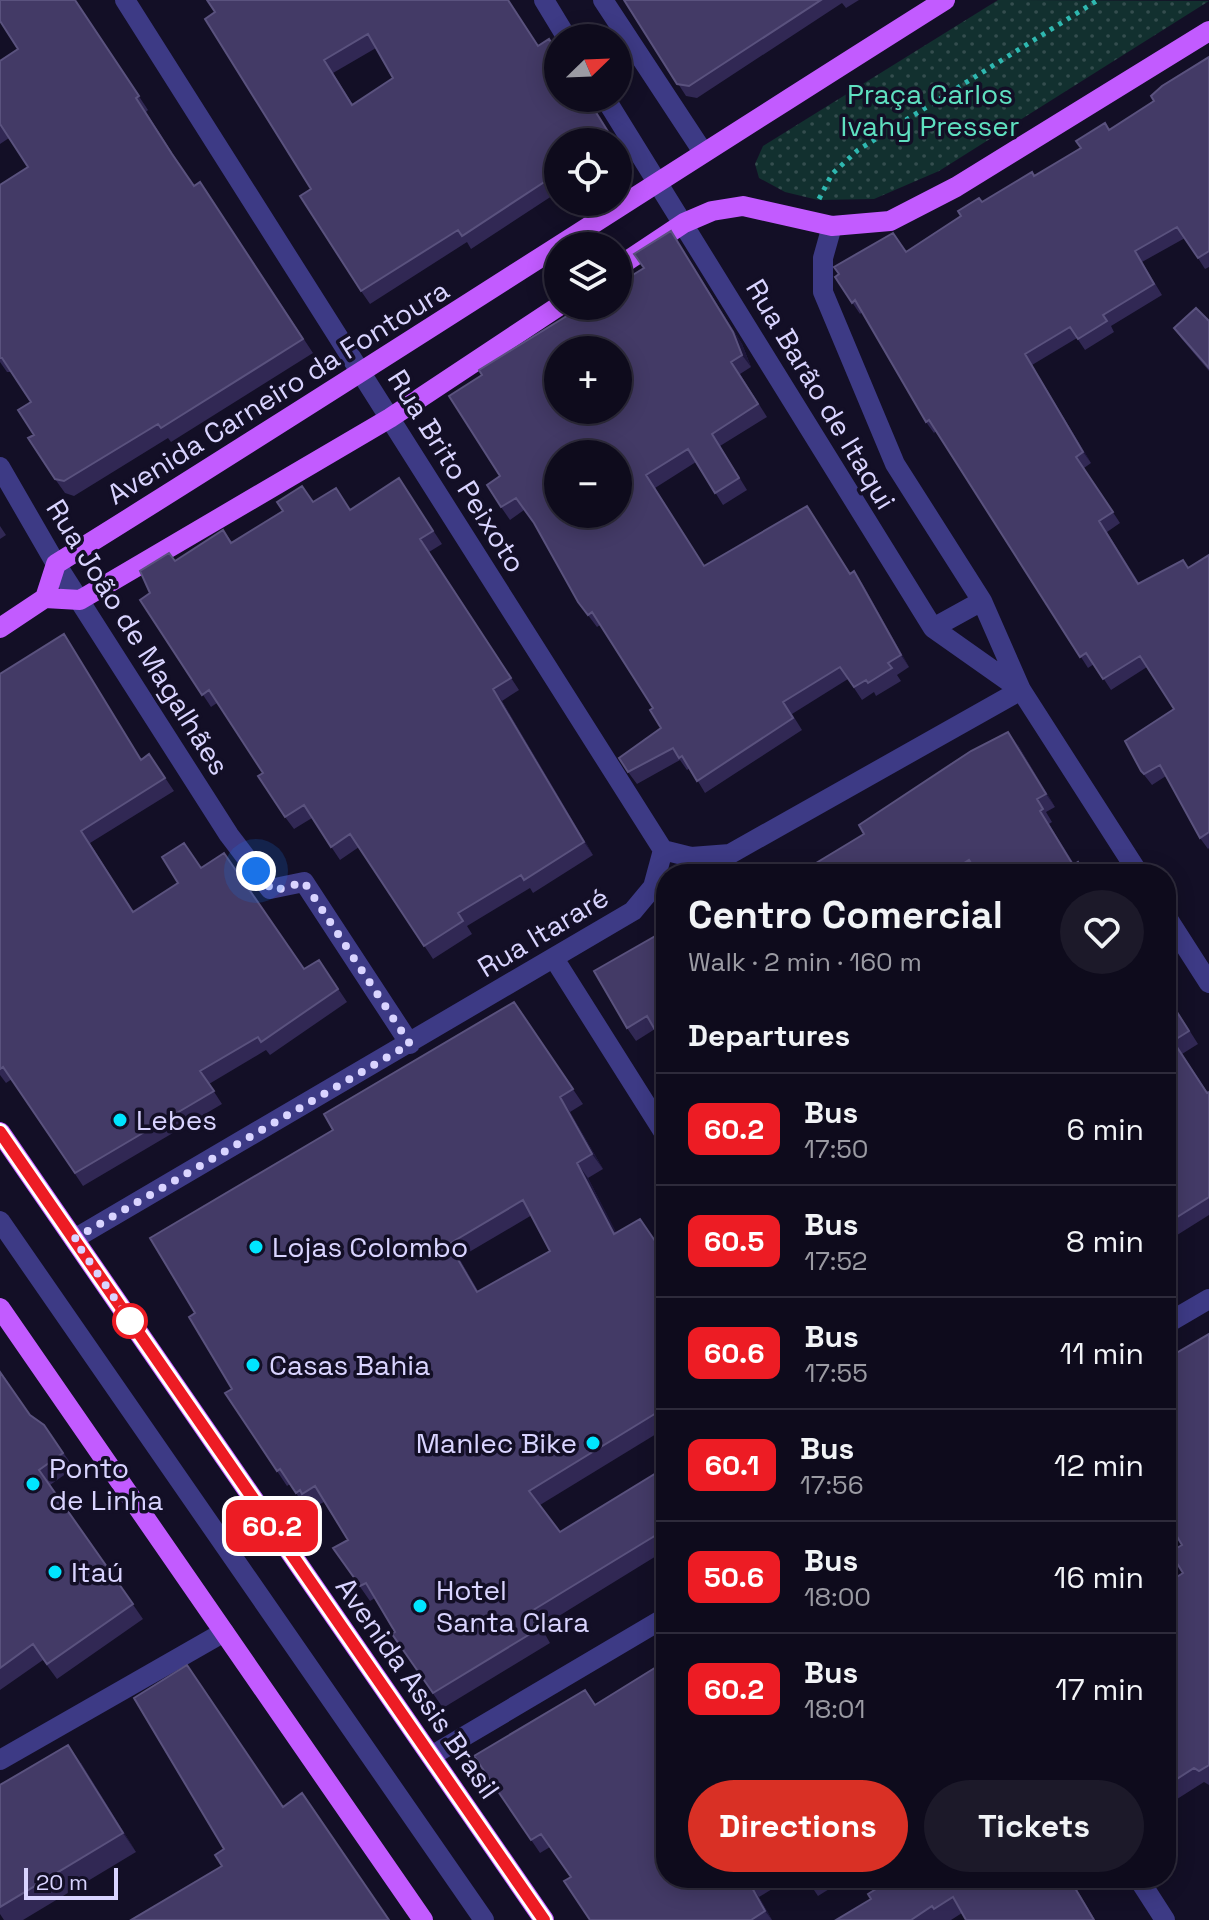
<!DOCTYPE html>
<html lang="en">
<head>
<meta charset="utf-8">
<style>
  body { margin:0; font-family:"Space Grotesk",sans-serif; background:#1c1929; color:#f1f3f6; height:100vh; display:flex; flex-direction:column; font-size:30px; white-space:nowrap }
  * { box-sizing:border-box; margin:0 }
  p { font-size:26px; color:#9b9ba3 }
  .icon { flex:none; width:44px; height:44px; fill:none; stroke:currentColor; stroke-width:2; stroke-linecap:round; stroke-linejoin:round }
  .map { position:relative; flex:1; overflow:hidden }
  .side { position:absolute; left:656px; top:864px; width:520px; height:1024px; display:flex; flex-direction:column; background:#0e0b1c; border-radius:32px; box-shadow:0 4px 20px #0003,0 0 0 2px #2e2b3b }
  .side>* { flex:none }
  .badge { padding:0 16px; border-radius:12px; font-size:28px; line-height:52px }
  .needle { width:52px; rotate:67deg }
  .tools { position:absolute; left:544px; top:24px; display:grid; gap:16px }
  .tools a { display:grid; place-items:center; width:88px; height:88px; border-radius:50%; background:#0e0b1c; box-shadow:0 4px 20px #0003,0 0 0 2px #2e2b3b; font-size:40px }
  .scale { position:absolute; left:24px; bottom:20px; width:94px; box-sizing:border-box; padding-left:8px; border:4px solid #d9d4ff; border-top:0; font-size:22px; line-height:28px; white-space:nowrap; color:#d9d4ff; -webkit-text-stroke:6px #130f26; paint-order:stroke }
  .you { position:absolute; width:40px; height:40px; margin:-20px; border:6px solid #fff; border-radius:50%; background:#1a73e8; box-shadow:0 0 0 12px #1a73e833 }
  .map>.badge { position:absolute; translate:-50% -50%; box-shadow:0 0 0 4px #fff }
  h2 { padding:0 32px; font-size:30px; line-height:72px }
  .round { display:grid; place-items:center; flex:none; width:84px; height:84px; border-radius:42px; background:#1c1929 }
  .summary { display:flex; align-items:center; justify-content:space-between; height:136px; padding:0 32px }
  h1 { font-size:38px; font-weight:700; line-height:60px }
  .button { display:flex; gap:16px; margin-top:auto; padding:16px 32px }
  .button a { flex:1; height:92px; border-radius:48px; background:#d93025; color:#fff; font-size:32px; font-weight:700; line-height:92px; text-align:center }
  .button a+a { background:#1c1929; color:#f1f3f6 }
  ul { padding:0; list-style:none }
  li { display:flex; align-items:center; gap:24px; height:112px; padding:0 32px; border-top:2px solid #2e2b3b }
  li div { flex:1 }
  li b { display:block; font-size:30px }
  li em { font-style:normal }
  li .badge { min-width:88px; font-weight:700; text-align:center }
  .map>svg:first-child { display:block }
  .grass { fill:url(#grass-dots) }
  .lines { fill:none; stroke-linecap:round; stroke-linejoin:round }
  .path { stroke:#2fb8b0; stroke-width:5; stroke-dasharray:4 6; stroke-linecap:butt }
  .minor { stroke:#3d3a85; stroke-width:20 }
  .major { stroke:#c25bff; stroke-width:20 }
  .wall { fill:#312854; fill-rule:evenodd }
  .shaded-wall { fill:#1d163a }
  .building { fill:#433a66; stroke:#5a527e; stroke-width:2; fill-rule:evenodd }
  .line-casing { stroke:#fff; stroke-width:18 }
  .line { stroke:#ed1c24; stroke-width:12 }
  .walk { stroke:#d9d4ff; stroke-width:8; stroke-dasharray:0 14.4 }
  .poi-dot { fill:#00e5ff; stroke:#130f26; stroke-width:3 }
  .stop-dot { fill:#fff; stroke:#ed1c24; stroke-width:4 }
  .labels { text-anchor:middle; dominant-baseline:central; stroke-width:7; stroke-linejoin:round; paint-order:stroke }
  .park-label { font-size:28px; fill:#5fe0c0; stroke:#130f26 }
  .street-label { font-size:28px; fill:#d9d4ff; stroke:#130f26 }
  .poi-label { font-size:28px; fill:#d9d4ff; stroke:#130f26; text-anchor:start }
</style>
</head>
<body>
<div class="map">
<svg width="1209" height="1920" viewBox="0 0 1209 1920">
  <defs>
    <pattern id="grass-dots" width="8" height="8" patternUnits="userSpaceOnUse" patternTransform="scale(2)"><rect width="8" height="8" fill="#12302f"/><path d="M2 2h.1M6 6h.1" fill="none" stroke="#344d4e" stroke-width="1.8" stroke-linecap="round"/></pattern>
  </defs>
  <rect width="100%" height="100%" fill="#130f26"/>
  <path class="grass" d="M998,0l211,1 -270,170 -65,28 -56,1 -33,-8 -26,-14 -4,-14 8,-18z"/>
  <g class="lines">
    <path class="path" d="M819,199l13,-25 26,-24 240,-150"/>
    <path class="minor" d="M125,0l538,850
      M544,0l23,38
      M603,0l100,152
      M605,98l328,530 88,62
      M832,226l-9,32v34l72,172 87,137 39,89 118,184
      M0,467l56,97 173,271 41,54 34,-7 106,162
      M933,628l49,-27
      M663,850l28,7 39,-3 291,-164
      M1166,916l43,67
      M555,960l111,176
      M0,1221l484,699
      M74,1239l559,-328 20,-24 10,-37
      M1166,1324l43,-25
      M431,1756l235,-139
      M0,1760l224,-128
      M1138,1878l27,42"/>
    <path class="major" d="M618,267l66,-44 28,-12 31,-5 89,20 58,-5 66,-34 253,-156
      M45,598l11,-34c298,-185 592,-377 889,-564
      M0,628l45,-30 35,2 310,-182 169,-112
      M0,1132l544,788
      M0,1308l423,612"/>
  </g>
  <path class="wall" d="M624,0h235l-13,8 -4,-5 -145,95 -11,-2z
    M79,6l69,104 -2,2 36,56 12,18 6,-4 113,171 -142,89 -3,-4 -94,58 -9,-3 -10,-14 -21,-44 -3,-33 -20,-30h-4l-7,-10v-177l28,-18 -19,-29 -9,6v-83z
    M215,12l323,34 49,52 28,44h-57v50l-87,57 -4,-7 -97,62 -9,-13 -50,-102zM376,48l17,30 -40,27 -20,-32z
    M1209,57v210l-4,2 -20,-31 -43,24 20,33 -51,31 3,6 -29,18 -8,-12 -45,27 59,98 -7,5 36,55 -13,9 32,51 49,-15 21,-13v293l-1,1 -8,-11 -34,-62 -14,9 -11,-14 33,-62 -27,-42 -36,23 -17,-26 -6,4 -152,-237 -2,2 -8,-11 -64,-110 -2,2 -25,-37 71,-25 76,-50 53,-26 46,-28 73,-47z
    M671,231l71,113 9,23 -11,7 27,43 -47,29 27,44 -24,15 -27,-43 -41,26 49,78 103,-60 43,67 12,10 47,84 -12,8 4,6 -25,15 -2,-4 -12,8 -14,-21 -56,35 10,16 -97,63 -15,-25 -3,2 -7,-10 -43,24 -9,-12 33,-44 -8,-20 -53,-83 -3,2 -19,-25 -42,-76 -12,-16 -14,10 -9,-13 -1,-31 -18,-101 162,-107z
    M1209,321v50l-28,-33 -7,-10z
    M399,478l43,66 -13,8 90,138 -17,11 91,154 -60,38 -3,-5 -63,38 5,8 -39,25 -74,-112 -19,13 -28,-42 -18,11 -9,-12 -22,-44 -46,-70 -6,4 -71,-107 10,-7 25,-32 48,-31 9,12 118,-32z
    M0,526l6,9 -6,4z
    M64,634l77,125 8,-5 25,37 -84,52 43,69 68,-44 103,101 15,-9 28,42 -77,53 -4,-5 -57,34 13,20 -139,82 -71,-107 -6,4 -6,-8v-401z
    M1018,745l37,62 -9,5 6,10 -3,2 25,40 4,-2 8,12h-288z
    M666,930l-11,99 -19,12 -9,-13z
    M514,1002l69,102 -13,8 33,57 -15,9 28,55 50,23v172l-126,77 20,27 106,-65v83l-125,77 9,16 -107,65 -51,-74 3,-2 -20,-34 -5,3 -37,-53 15,-8 -24,-38 -12,6 -2,-3 -4,3 -16,-24 -3,2 -62,-93 7,-4 -37,-76 138,-183zM532,1215l18,36 -72,40 -19,-33z
    M1166,1002l13,12 19,30 -16,10 26,39 1,-1v123l-43,27z
    M1209,1334v451l-5,-3 -38,24v-222l17,-11 -1,-28z
    M0,1371l30,44 14,10 30,43 -24,17 93,134 -86,60 -14,-19 -43,30z
    M474,1756l192,122h124l-31,19 13,23h-182l-19,-43 -21,-30 -10,6z
    M81,1763l55,89 -113,68h-19l-4,-6v-129z
    M806,1878h34l2,3 -24,15z
    M1070,1878l25,42h-129l-4,-7 -11,7h-115l35,-21z"/>
  <path class="shaded-wall" d="M671,231l71,113 9,23 -9,-12z
    M1025,354l7,11 59,98 -8,-11z
    M854,571l8,12 47,84 -8,-12z
    M64,634l8,13 77,125 -8,-12z
    M493,689l9,12 91,154 -9,-13z
    M1008,732l10,13 37,62 -9,-13z
    M560,1097l10,15 33,57 -11,-15z
    M577,1163l11,15 37,71 -11,-15z
    M449,1244l10,14 28,49 -10,-15z
    M68,1745l13,18 55,89 -13,-19z
    M1069,1878h1l25,42h-1z
    M750,1884l9,13 13,23 -7,-9z"/>
  <path class="building" d="M0,0h75l64,96 -3,2 36,56 22,32 6,-4 103,157 -142,89 -3,-4 -94,57 -9,-2 -27,-41 6,-3 -16,-25 13,-8 -29,-44h-2v-173l28,-18 -28,-43v-63l18,-12 -18,-28z
    M207,0h301l30,46 11,-7 9,14v45h29l25,40 -6,4h-48v31l-96,63 -4,-6 -97,61 -61,-95 11,-7 -106,-170 10,-7zM368,34l25,44 -41,27 -28,-45z
    M624,0h197l-132,86 -12,-2z
    M1209,57v194l-11,7 -21,-31 -42,24 19,33 -51,31 4,6 -29,18 -8,-12 -45,27 58,98 -7,5 37,55 -14,9 39,63 45,-24 5,8 21,-13v277l-9,6 -40,-73 -16,9 -3,-3 -16,-30 49,-32 -34,-53 -37,23 -17,-26 -6,4 -151,-237 -3,2 -71,-122 -3,3 -17,-26 4,-3 -5,-7 59,-34 13,19 55,-36 -3,-5 21,-13 3,4 50,-30 2,4 47,-28 -5,-7 29,-18 4,7 45,-29 -3,-5 11,-10z
    M671,231l62,101 9,23 -11,7 27,42 -46,30 27,44 -24,15 -27,-44 -42,26 58,91 103,-60 43,68 4,-3 47,84 -13,8 4,5 -24,15 -2,-3 -12,7 -14,-20 -57,35 10,16 -96,63 -15,-25 -3,2 -6,-10 -45,24 -9,-14 42,-30 -11,-18 3,-2 -61,-96 -4,3 -10,-13 -44,-79 -18,-25 -15,9 -14,-22 13,-9 -51,-80 33,-21 -3,-5 104,-64h35v-22l26,-16 -10,-14zM558,350h60v60h-60zM558,454h60v60h-60z
    M1196,308l13,13v47l-35,-40z
    M399,478l34,53 -13,8 91,139 -18,11 91,153 -60,38 -3,-5 -63,38 5,8 -39,25 -74,-112 -19,13 -27,-42 -19,12 -27,-41 5,-3 -54,-83 -7,5 -62,-95 10,-7 -10,-22 29,-18 6,8 48,-31 8,13 52,-32 -6,-9 25,-16 11,16 23,-14 14,22z
    M64,634l77,126 8,-6 16,24 -84,53 52,81 45,-29 -16,-26 22,-14 17,25 23,-15 80,116 15,-9 19,29 -77,53 -3,-5 -58,34 14,20 -139,82 -72,-106 -3,2v-395z
    M1008,732l38,62 -9,5 6,10 -3,2 33,54 5,-3 7,12h-107l-9,-14 -22,14h-149l66,-40 -5,-9 112,-74z
    M666,930v119l-19,-33 -20,12 -33,-57z
    M1170,1001l19,30 -16,10 34,52 2,-1v105l-43,27v-221z
    M514,1002l59,87 -13,8 32,57 -15,9 37,71 26,-15 26,38v150l-137,84 31,41 106,-65v62l-136,83 10,16 -107,65 -41,-59 3,-2 -29,-49 -6,3 -27,-38 15,-8 -33,-54 -13,8 -2,-4 -4,3 -16,-24 -3,2 -52,-78 7,-4 -43,-72 6,-4 -45,-75 183,-108 -9,-16zM523,1200l27,51 -73,41 -28,-48z
    M1209,1334v431l-10,6 -5,-3 -28,18v-202l17,-11 -13,-21 12,-7 -16,-27v-159z
    M0,1372l30,43 14,10 19,28 -24,17 94,134 -86,60 -14,-20 -33,24z
    M666,1661v217h94l-10,6 15,27 -14,9h-161l-26,-39 7,-4 -30,-43 -10,6 -57,-84 111,-66 10,15z
    M187,1665l96,142 19,-14 87,127h-258l91,-54 -7,-11 9,-6 -90,-151z
    M68,1745l55,88 -123,74v-122z
    M806,1878h11l-8,5z
    M894,1878h175l25,42h-128l-13,-23 -19,12 -2,-3 -21,14h-75l35,-21 -3,-5z"/>
  <g class="lines">
    <g class="line-casing">
      <path id="line" d="M0,1132l544,788"/>
    </g>
    <use href="#line" class="line"/>
    <path class="walk" d="M130,1321l-56,-82 336,-195 -106,-162 -31,9 -17,-20"/>
  </g>
  <g class="poi-dot">
    <circle cx="120" cy="1120" r="8"/>
    <circle cx="256" cy="1247" r="8"/>
    <circle cx="253" cy="1365" r="8"/>
    <circle cx="593" cy="1443" r="8"/>
    <circle cx="33" cy="1484" r="8"/>
    <circle cx="55" cy="1572" r="8"/>
    <circle cx="420" cy="1606" r="8"/>
  </g>
  <circle class="stop-dot" cx="130" cy="1321" r="16"/>
  <g class="labels">
    <g class="park-label">
      <text x="930" y="94">Praça Carlos<tspan x="930" dy="32">Ivahy Presser</tspan></text>
    </g>
    <g class="street-label">
      <text transform="translate(278 392) rotate(-32)">Avenida Carneiro da Fontoura</text>
      <text transform="translate(821 394) rotate(59)">Rua Barão de Itaqui</text>
      <text transform="translate(457 471) rotate(58)">Rua Brito Peixoto</text>
      <text transform="translate(138 637) rotate(58)">Rua João de Magalhães</text>
      <text transform="translate(543 932) rotate(-31)">Rua Itararé</text>
      <text transform="translate(418 1688) rotate(55)">Avenida Assis Brasil</text>
    </g>
    <g class="poi-label">
      <text x="136" y="1120">Lebes</text>
      <text x="272" y="1247">Lojas Colombo</text>
      <text x="269" y="1365">Casas Bahia</text>
      <text x="577" y="1443" text-anchor="end">Manlec Bike</text>
      <text x="49" y="1468">Ponto<tspan x="49" dy="32">de Linha</tspan></text>
      <text x="71" y="1572">Itaú</text>
      <text x="436" y="1590">Hotel<tspan x="436" dy="32">Santa Clara</tspan></text>
    </g>
  </g>
</svg>
<div class="tools">
<a><svg class="needle" viewBox="-14 -14 28 28"><path d="M0-13l5 13h-10z" fill="#e53935"/><path d="M0 13l5-13h-10z" fill="#9b9ba3"/></svg></a>
<a><svg class="icon" aria-label="locate" viewBox="0 0 24 24"><circle cx="12" cy="12" r="6"/><path d="M12 2v4M12 18v4M2 12h4M18 12h4"/></svg></a>
<a><svg class="icon" aria-label="layers" viewBox="0 0 24 24"><path d="M12 4l9 5-9 5-9-5zM3 14l9 5 9-5"/></svg></a>
<a>+</a>
<a>−</a>
</div>
<div class="scale">20 m</div>
<div class="you" style="left:256px;top:871px"></div>
<b class="badge" style="left:272px;top:1526px;background:#ed1c24;color:#fff">60.2</b>
<section class="side">
<div class="summary"><div><h1>Centro Comercial</h1><p>Walk · 2 min · 160 m</p></div><a class="round"><svg class="icon" aria-label="heart" viewBox="0 0 24 24"><path d="M12 20l-8-8c-3-5 5-10 8-4 3-6 11-1 8 4z"/></svg></a></div>
<h2>Departures</h2>
<ul>
<li><span class="badge" style="background:#ed1c24;color:#fff">60.2</span><div><b>Bus</b><p>17:50</p></div><em>6 min</em></li>
<li><span class="badge" style="background:#ed1c24;color:#fff">60.5</span><div><b>Bus</b><p>17:52</p></div><em>8 min</em></li>
<li><span class="badge" style="background:#ed1c24;color:#fff">60.6</span><div><b>Bus</b><p>17:55</p></div><em>11 min</em></li>
<li><span class="badge" style="background:#ed1c24;color:#fff">60.1</span><div><b>Bus</b><p>17:56</p></div><em>12 min</em></li>
<li><span class="badge" style="background:#ed1c24;color:#fff">50.6</span><div><b>Bus</b><p>18:00</p></div><em>16 min</em></li>
<li><span class="badge" style="background:#ed1c24;color:#fff">60.2</span><div><b>Bus</b><p>18:01</p></div><em>17 min</em></li>
</ul>
<div class="button"><a>Directions</a><a>Tickets</a></div>
</section>
</div>
</body>
</html>
